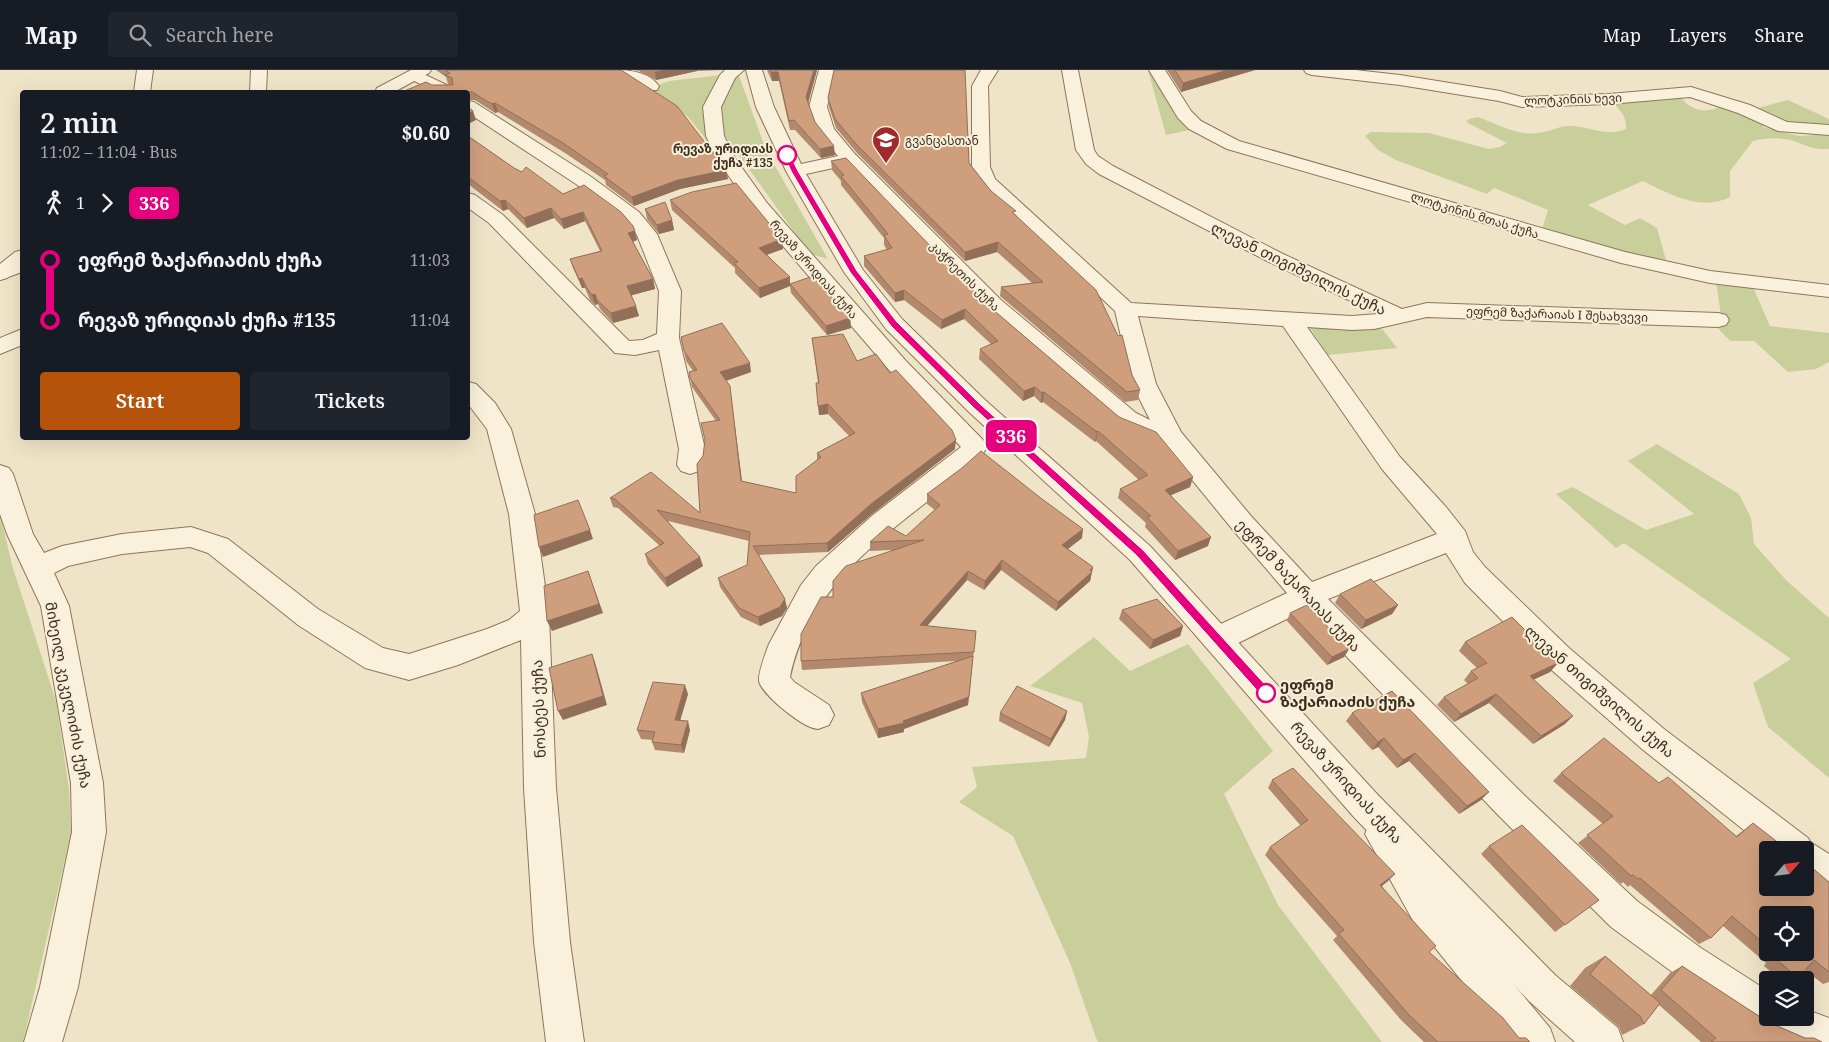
<!DOCTYPE html>
<html lang="en">
<head>
<meta charset="utf-8">
<style>
  body { margin:0; font-family:"Noto Serif","Noto Sans Georgian",serif; background:#20242c; color:#f1f3f6; height:100vh; display:flex; flex-direction:column; font-size:19px; white-space:nowrap }
  * { box-sizing:border-box; margin:0 }
  p { font-size:16px; color:#9ea1a6 }
  .icon { flex:none; width:28px; height:28px; fill:none; stroke:currentColor; stroke-width:2; stroke-linecap:round; stroke-linejoin:round }
  .map { position:relative; flex:1; overflow:hidden }
  .sheet { position:absolute; left:20px; top:20px; width:450px; height:350px; display:flex; flex-direction:column; background:#171b24; border-radius:5px; box-shadow:0 5px 20px #0002 }
  .sheet>* { flex:none }
  .badge { padding:0 10px; border-radius:8px; font-size:18px; line-height:32px }
  .needle { width:32px; rotate:62deg }
  .tools { position:absolute; left:1759px; top:771px; display:grid; gap:10px }
  .tools a { display:grid; place-items:center; width:55px; height:55px; border-radius:5px; background:#171b24; box-shadow:0 5px 20px #0002; font-size:25px }
  .map>.badge { position:absolute; translate:-50% -50%; box-shadow:0 0 0 2px #fff }
  .legs { display:flex; align-items:center; gap:8px; height:55px; padding:0 20px; font-size:16px }
  .legs p { margin-inline-start:auto }
  .summary { display:flex; align-items:center; justify-content:space-between; height:85px; padding:0 20px }
  h1 { font-size:28px; font-weight:600; line-height:38px }
  .primary-button { display:flex; gap:10px; margin-top:auto; padding:10px 20px }
  .primary-button a { flex:1; height:58px; border-radius:5px; background:#b45309; color:#fff; font-size:20px; font-weight:600; line-height:58px; text-align:center }
  .primary-button a+a { background:#20242c; color:#f1f3f6 }
  ul { padding:0 20px; list-style:none }
  li { display:flex; align-items:center; gap:18px; height:60px; font-size:19px }
  li i { display:grid; place-items:center; width:8px; height:100%; margin:0 6px; background:currentColor }
  li i::after { content:''; width:12px; height:12px; margin:-6px; border:4px solid; border-radius:50%; background:#171b24 }
  li p { margin-inline-start:auto }
  li:first-child i { background:linear-gradient(#0000 50%,currentColor 0) }
  li:last-child i { background:linear-gradient(currentColor 50%,#0000 0) }
  header { display:flex; align-items:center; gap:30px; box-sizing:border-box; height:70px; padding:0 25px; background:#171b24; border-bottom:1px solid #363941 }
  header strong { font-size:24px }
  nav { display:flex; gap:28px; margin-inline-start:auto; font-size:18px }
  .search { width:350px; height:45px; background:#20242c; display:flex; align-items:center; gap:12px; box-sizing:border-box; padding:0 18px; border-radius:5px; color:#9ea1a6; font-size:19px }
  .map>svg:first-child { display:block }
  .green { fill:#c9cf9b }
  .lines { fill:none; stroke-linecap:round; stroke-linejoin:round }
  .minor-casing { stroke:#8d765c; stroke-width:2 }
  .tertiary-casing { stroke:#8d765c; stroke-width:2 }
  .minor { fill:#faf1dc; fill-rule:evenodd }
  .tertiary { fill:#faf1dc; fill-rule:evenodd }
  .wall { fill:#b2896c; fill-rule:evenodd }
  .shaded-wall { fill:#916f58 }
  .building { fill:#cf9f7d; stroke:#916f58 }
  .line-1 { fill:#e6007e; stroke:#fff }
  .stop-1-dot { fill:#fff; stroke:#e6007e; stroke-width:2.5 }
  .labels { text-anchor:middle; dominant-baseline:central; stroke-width:4; stroke-linejoin:round; paint-order:stroke }
  .far-street-label { font-size:12px; fill:#3d2e20; stroke:#f7eed8 }
  .far-poi-label { font-size:12px; fill:#3d2e20; stroke:#f7eed8; text-anchor:start }
  .far-stop-label { font-size:12px; font-weight:bold; fill:#3d2e20; stroke:#f7eed8; text-anchor:end }
  .street-label { font-size:15px; fill:#3d2e20; stroke:#f7eed8 }
  .stop-label { font-size:15px; font-weight:bold; fill:#3d2e20; stroke:#f7eed8; text-anchor:start }
</style>
</head>
<body>
<header>
<strong>Map</strong>
<div class="search"><svg class="icon" aria-label="search" viewBox="0 0 24 24"><circle cx="10" cy="10" r="6"/><path d="M15 15l6 6"/></svg>Search here</div>
<nav><a>Map</a><a>Layers</a><a>Share</a></nav>
</header>
<div class="map">
<svg width="1829" height="972" viewBox="0 0 1829 972">
  <rect width="100%" height="100%" fill="#f0e4c8"/>
  <path class="green" d="M1148,0h5l41,59 -28,6z
    M738,3l28,77 62,109 -18,-5 -87,-121 -4,-26z
    M722,5l-9,73 -25,-31 -42,-27 23,-9z
    M1681,27c10,15 27,17 42,8l34,14 7,6 -1,2 36,9 30,-2v15c-16,1 -21,-3 -35,-8 -13,-4 -28,-3 -41,0l-23,30v26c-28,15 -61,-3 -87,-16l-55,24 37,20 15,-7 17,10 11,39 -127,-34 7,-23 -54,-22 -7,6 -91,-34 -18,-10 -13,-14 6,-4 58,1 60,16 11,-2 7,-4 -41,-21 3,-3 9,-2c19,7 40,19 60,16 12,-1 21,-8 34,-7 19,1 34,11 54,3 1,-13 -6,-18 -14,-28z
    M1788,30l41,19v8l-45,-5 -30,-13z
    M1716,211l37,6 17,39 59,7v29l-13,7 -28,3 -34,-31h-24l-17,-18h9z
    M1308,255l72,1 17,22 -69,7z
    M1657,374l82,50 12,24 3,26 33,37 42,37v160l-61,-51 -15,-44 38,-24 -167,-116 -8,5 -60,-54 17,-7 73,43 48,-16 -66,-53z
    M0,443l12,52 44,136 13,88 2,44 -48,209h-23z
    M1094,567l36,34 58,-27 85,107 -49,43 54,111 104,137h-284l-2,-4 -26,-75 -57,-127 -54,-34 18,-15 -5,-20 114,-9 3,-21 -7,-34 -52,-17z"/>
  <g class="lines">
    <g class="minor-casing">
      <path id="minor" d="M137,0h16l-3,22h-16z
        M251,0h16l-1,22h-16z
        M415,0l38,18 2,4h-20l-26,-14 -2,-3 2,-3z
        M615,0c15,0 34,2 44,16l-2,4h-12l-28,-17z
        M725,0h19l-9,8 -14,29 3,29 11,22 32,45 139,158 78,80 3,6c-13,23 -38,37 -59,54 -62,48 -121,95 -138,176l4,5 35,23 5,10 -5,10c-3,1 -8,3 -11,4 -14,0 -56,-34 -59,-48 -1,-8 7,-29 10,-37l32,-59 15,-19 57,-51 88,-68 -71,-76 -137,-160 -36,-52 -11,-23 -3,-29 17,-32z
        M981,0h17l-10,16 2,81 5,12 136,124 221,13 26,-2 -111,-53 -168,-87 -13,-10 -10,-14 -14,-80h16l16,80 4,6 15,10 168,87 121,56 25,-6 291,10 8,2 3,5 -3,5 -8,2 -291,-10 -53,12 -22,1 -45,-3 93,130 46,50 19,24 8,21 12,15 84,81 95,81 144,109 2,4 19,12v38l-12,-5 -12,-9v-28h-36l-127,-101 -95,-83 -82,-83 -19,-30 -118,46 196,196 113,106 64,47 67,43v27h37v-9l24,9v24h-38l-36,-16 -80,-52 -64,-47 -111,-110 -197,-206 -75,37 -10,3 -10,-3 -5,-9 5,-9 79,-37 -54,-63 -71,-87 -44,-18 -133,-115 -144,-151 3,-4 6,-1 6,1 145,145 135,113 14,7 -18,-36 -17,-73 -138,-130 -5,-14v-81zM1138,246l145,10 99,143 55,65 -125,48 -61,-66 -70,-84 -25,-48z
        M1149,0h16l26,41 10,10 38,20 386,111 85,19 119,14v12l-119,-14 -89,-20 -394,-114 -38,-20 -11,-11z
        M1304,0h51l45,5 100,16 22,6 87,-3 82,-7 59,18 37,17 42,3v10l-51,-4 -40,-18 -48,-16 -81,7 -87,3 -23,-6 -99,-16 -88,-10 -6,-2z
        M468,31l6,1 116,74 49,36 18,22 24,57 -2,47 26,111 -2,16 -4,6 -9,3 -9,-3 -4,-6 2,-16 -20,-99 -24,5 -20,-2 -126,-130 -21,-15v-15l7,2 28,20 126,126 14,-1 14,-6 2,-43 -22,-56 -12,-15 -49,-36 -108,-71z
        M22,180v16l-15,12 -7,2v-16l15,-12z
        M22,259v16l-22,9v-16z
        M468,312l8,2 19,19 16,26 24,85 14,101 7,173 14,154 14,100h-38l-12,-100 -10,-154 -3,-148 -63,25 -49,15 -44,-12 -67,-43 -90,-72 -18,-6 -68,7 -54,12 -14,7 15,33 34,177 3,49 -28,155 -16,55h-38l16,-55 32,-155 -1,-49 -30,-177 -34,-72 -7,-20v-49l9,3 4,6 20,60 11,19 18,-7 60,-12 69,-7 37,12 90,70 65,39 26,6 78,-25 22,-9 11,-9 -11,-97 -22,-85 -19,-25z
        M1382,748l12,5 44,70 112,135 5,14h-44l-99,-123 -47,-85 5,-11z"/>
    </g>
    <g class="tertiary-casing">
      <path id="tertiary" d="M411,0h20l-2,3 -35,19h-19l2,-4z
        M746,0h16l12,37 27,57 37,-8 -21,-26 -8,-23 10,-37h16l-8,37 7,22 25,30 -3,4 -50,11 57,96 39,49 83,81 165,146 227,248 178,181 63,53 5,14h-48l-46,-41 -176,-185 -223,-256 -161,-148 -83,-83 -42,-57 -58,-101 -30,-64z
        M22,188v14l-22,8v-14z"/>
    </g>
    <use href="#minor" class="minor"/>
    <use href="#tertiary" class="tertiary"/>
  </g>
  <path class="wall" d="M436,0h185l105,100 2,9 -48,10 -46,17 -28,-21 -1,-5 -40,-27 -67,-41 -3,1 -20,-13h-7v-8h-66l30,-7h18l-2,-1 -2,-7z
    M633,0h90l-26,1 -41,9 -17,-9z
    M767,0h50l-9,33 7,19 20,33 -14,3 -26,-28h-5l-11,-49h-7z
    M1167,0h88l-74,22z
    M828,28l141,65 22,28 25,24 116,160 8,15 -2,10 -13,2 -125,-106 1,-9 31,-4 -35,-31 -32,9 -108,-108 -21,-25 -7,-21z
    M468,66l46,32 121,63 2,9 -4,2 20,37 2,10 -24,6 8,21 -26,7 -13,-14 -2,-5 -3,1 -5,-5 -5,-12h-3l-9,-20 -3,-9 30,-8 -15,-30 -21,8 -10,-11 -27,10 -19,-19 -5,2 -35,-27z
    M831,91l153,141 135,115 74,60 -3,10 -19,8 37,51 -33,14 -30,-33 1,-4 -28,-25 2,-9 19,-9 -43,-39 -1,1 -52,-40 -2,1 -7,-7 -11,5 -44,-42 1,-10 11,-5 -27,-25 -23,10 -37,-29 -9,2 -31,-36v-10l23,-6 -3,-5v-7l-43,-53v-4l-9,-11z
    M670,130l112,39 1,10 -16,6 23,22v7l60,34 1,10 -24,7 -36,-42 -1,-7 -30,12 -25,-25v-5l-63,-58z
    M645,139l27,11 2,10 -15,4 -12,-15z
    M681,267l70,35 -25,9 4,5 1,9 11,86 54,12 21,-33v-7l32,-17 -21,-22 -9,1 -1,-32 -6,-45 45,23 33,12 65,76 -83,65 -44,38 -69,3 28,53 -5,8 -22,10 -19,-9 -21,-30 -2,-9 29,-13 2,-24 -81,-20 35,45 -36,21 -19,-23 -3,-10 15,-8 -42,-38 -5,-1 -3,-9 90,15 3,-57 13,-35 -24,-34 -3,-15 4,-1 -7,-10z
    M927,424l155,44 -14,11 25,18 -3,14 -34,30 -55,-41 -17,20 -17,-10 -40,46 49,5 -8,74 -64,24v3l-26,6 -16,-36 -1,-9 95,-32 -154,9 -1,-9 32,-64 59,-47 -22,1v-9l36,-6 29,-26 -8,-6z
    M1340,524l58,11 -6,9 -31,15 -26,-26z
    M1122,540l61,16 -3,10 -30,13 -31,-30z
    M1290,543l59,36 -5,8 -17,8 -40,-44z
    M1465,572l93,21 -8,9 -17,8 32,44 -32,20 -44,-41 -35,19 -17,-17 7,-8 24,-13 -4,-4 7,-9 6,-3 -18,-17z
    M1392,621l89,109 -22,14 -50,-53 -12,7 -19,-21 -6,3 -26,-29 6,-8z
    M688,624l-8,26 10,10 -6,23 -29,-3 -3,-8 1,-2 -12,-1 -4,-9z
    M1067,641l-2,9 -16,27 -50,-26 1,-8z
    M1561,703l98,10 77,53 17,-13 15,27 61,32v100l-6,2 -18,-14 -7,8 -4,2h-14l-16,-14 2,-3 -43,-37 -12,12 -12,6 -69,-59 -2,2 -5,-5 -2,2 -43,-41 25,-19 -50,-43zM1768,845l37,37h-37z
    M1272,710l116,101 -6,5 47,66 90,86 11,4h-106l-23,-22 -68,-80 4,-4 -72,-81 5,-8 31,-21 -33,-38z
    M1489,776l110,54 -44,32 -74,-78z
    M1605,886l46,39 19,-22 12,-7 86,56 37,16 17,4h-121l-42,-37 -15,19 -22,11 -3,-8 -49,-41 15,-18z"/>
  <path class="shaded-wall" d="M662,0h35v1l-41,9 -1,-8z
    M814,0h3l-10,37 -1,-10z
    M1228,0h27l-74,22 2,-9z
    M771,2h7l1,9h-7z
    M495,33l3,9 -3,1 -3,-9z
    M473,41l3,9 -8,4v-10z
    M834,76l1,9 -14,3 -1,-9z
    M726,100l2,9 -48,10 -46,17 -2,-9 46,-17z
    M505,130l3,9 -5,2 -3,-10z
    M551,138l3,10 -27,10 -3,-10z
    M583,142l2,9 -21,8 -3,-10z
    M672,150l2,10 -15,4 -2,-9z
    M635,161l2,9 -6,2 -3,-9z
    M782,169l1,10 -23,8 -1,-9z
    M998,172l-1,10 -32,9v-9z
    M790,207v9l-30,12 -1,-10z
    M582,208l3,10h-3l-3,-9z
    M653,209l2,10 -26,7 -2,-10z
    M904,220v10l-9,2v-9z
    M595,224l3,10 -3,1 -3,-10z
    M636,236l3,10 -26,7 -2,-10z
    M965,239l-1,10 -23,10 1,-9z
    M850,248l1,10 -24,7 -1,-9z
    M750,293l1,9 -29,10 -2,-10z
    M730,316l1,9 12,95 -2,-9z
    M1035,317l-1,9 -11,5 1,-10z
    M1044,322l-1,10 -2,1 1,-10z
    M828,334v10l-9,1 -1,-9z
    M1098,361l-2,10 -1,1 2,-10z
    M956,370l-1,9 -83,65 -44,38 -1,-9 44,-39z
    M1193,407l-3,10 -28,12 3,-9z
    M1083,459l-1,9 -21,16 1,-9z
    M590,460l3,9 -50,18 -4,-10z
    M1211,467l-3,9 -33,14 3,-9z
    M700,487l3,9 -36,21 -2,-9z
    M1002,490l-1,10 -17,20 1,-9z
    M1093,497l-3,14 -34,30 2,-9z
    M588,501l15,42 -51,18 -5,-10z
    M968,501l-1,9 -47,54v-9z
    M785,529l2,9 -5,8 -22,10 -2,-9z
    M1398,535l-6,9 -31,15 5,-9z
    M1183,556l-3,10 -30,13 3,-9z
    M1349,579l-5,8 -17,8 5,-8z
    M592,584l3,8 12,43 -44,15 -5,-9z
    M973,586l-5,49 -64,24v3l-26,6v-9l25,-8z
    M1558,593l-8,9 -28,13 8,-9z
    M685,615l3,9 -10,34 -3,-8z
    M1496,624l-7,9 -35,19 7,-8z
    M1067,641l-2,9 -16,27 2,-8z
    M1573,646l-8,8 -32,20 8,-8z
    M688,651l2,9 -6,23 -3,-8z
    M1384,668l-6,9 -6,3 6,-8z
    M1415,683l-6,8 -12,7 6,-8z
    M1489,722l-8,8 -22,14 8,-8z
    M1395,804l-7,7 -14,11 6,-7z"/>
  <path class="building" d="M445,0h176l56,36 49,64 -48,10 -46,17 -28,-21 4,-2 -45,-31 -68,-40 -3,1 -20,-12 -8,-1v1h-62l24,-10 6,3h21l-1,-7 -7,-3 5,-2z
    M770,0h44l-8,27 9,25 19,24 -14,3 -26,-29 -5,1 -11,-49h-7z
    M834,0h131l4,93 22,28 25,20 -4,1 84,78 22,46 4,-1 10,40 8,15 -13,2 -126,-105 42,-5 -45,-40 -33,10 -109,-108 -21,-25 -7,-21z
    M1175,0h53l-45,13z
    M468,37l5,4 -5,3z
    M468,66l46,32 8,4 4,-5 37,27 21,-9 37,27 12,14 2,5 -7,2 25,46 -26,7 9,20 -25,7 -14,-13 -2,-6 -3,1 -4,-5 -6,-12 -3,1 -9,-20 32,-8 -19,-39 -22,7 -10,-11 -27,10 -19,-18 -5,1 -32,-24z
    M846,88l138,144 135,115 37,15 37,45 -28,13 46,47 -33,14 -31,-34 4,-1 -31,-27 28,-14 -50,-44 -1,1 -53,-40 -2,1 -7,-6 -11,4 -44,-42 18,-8 -33,-32 -23,11 -38,-30 -9,3 -31,-37 28,-8 -8,-13 4,-1 -47,-58 3,-1 -13,-14z
    M736,113l46,56 -23,9 31,29 -31,11 -25,-25 4,-1 -68,-62 22,-8z
    M665,132l7,18 -15,5 -12,-16z
    M813,206l37,42 -24,8 -36,-42z
    M722,253l28,40 -30,9 10,14 11,95 55,12v-17l25,-19 -4,-4 38,-20 -27,-29 -10,2 -2,-23h3l-7,-45 31,-4 14,27 19,-7 14,19 6,-3 56,60 4,10 -85,64 -44,39 -74,3 32,53 -5,8 -22,10 -19,-9 -21,-30 29,-13 3,-33 -93,-22 43,47 -35,21 -20,-24 19,-11 -49,-44 -5,-1 41,-26 49,41 -3,-49 6,-8 2,-16 -4,-17 19,-3 -30,-42 -1,-6 8,-2 -13,-19 -3,-14z
    M981,381l61,48 41,30 -21,16 31,22 -3,3 2,2 -34,30 -56,-42 -17,21 -17,-10 -48,54 56,6 -2,21 -173,9v-27l20,-37h12v-16l10,-12 3,-3 78,-26 -54,2 18,-16 18,10 34,-31 -13,-11 35,-26z
    M578,430l12,30 -51,17 -5,-32z
    M588,501l11,33 -52,17 -3,-35z
    M1371,509l27,26 -32,15 -26,-26z
    M1157,529l26,27 -30,14 -31,-30z
    M1307,535l42,44 -17,8 -42,-44z
    M1512,547l46,46 -28,13 43,40 -32,20 -45,-42 -35,20 -17,-17 34,-19 -7,-7 16,-8 -22,-21z
    M592,584l11,42 -45,15 -9,-43z
    M973,586l-4,41 -66,24 1,2 -26,6 -17,-36z
    M653,612l32,3 -10,35 13,1 -7,24 -29,-3 3,-10 -18,-2z
    M1017,616l50,25 -16,28 -51,-26z
    M1392,621l97,101 -22,14 -52,-53 -12,7 -19,-22 -6,4 -26,-29z
    M1604,668l55,45 9,-6 69,60 16,-14 27,21h11l7,6h-30v38h37v-26l24,20v90l-15,-12 -16,18 -21,-18 2,-3 -5,-5h31v-37h-37v32l-36,-31 -21,22 -71,-60 -2,1 -5,-4 -2,1 -44,-41 26,-19 -52,-43z
    M1293,698l102,106 -15,11 56,61 -7,6 74,66 16,20h7l4,4h-92l-29,-27 -70,-81 5,-4 -74,-83 38,-27 -36,-40z
    M1522,755l77,75 -34,25 -76,-79z
    M1605,886l55,47 -16,21 -4,-8 -50,-42z
    M1682,896l86,56 37,16h9l8,4h-111l5,-4 -55,-48z"/>
  <path class="line-1" d="M787,83l3,2 8,16 59,100 40,51 83,82 163,146 127,140 1,3 -1,3h-8l-126,-141 -162,-147 -83,-82 -41,-54 -59,-101 -7,-16z"/>
  <defs>
    <g id="school-pin" transform="scale(1.4375)"><path d="M0 17L-7.5 6A9.5 9.5 0 1 1 7.5 6Z" fill="#9e2a2b" stroke="#f7eed8"/><path d="M0-5L7-2L0 1L-7-2ZM-4 1L0 2.5L4 1V4Q0 6-4 4Z" fill="#fff"/></g>
  </defs>
  <g fill-rule="evenodd">
    <use href="#school-pin" x="886" y="70"/>
  </g>
  <g class="stop-1-dot">
    <circle cx="787" cy="85" r="9"/>
    <circle cx="1266" cy="623" r="9"/>
  </g>
  <g class="labels">
    <g class="far-street-label">
      <text transform="translate(1573 29) rotate(-2)">ლოტკინის ხევი</text>
      <text transform="translate(1475 145) rotate(17)">ლოტკინის მთას ქუჩა</text>
      <text transform="translate(814 199) rotate(49)">რევაზ ურიდიას ქუჩა</text>
      <text transform="translate(965 206) rotate(45)">კაჭრეთის ქუჩა</text>
      <text transform="translate(1557 244) rotate(2)">ეფრემ ზაქარაიას I შესახვევი</text>
    </g>
    <g class="far-poi-label">
      <text x="905" y="70">გვანცასთან</text>
    </g>
    <g class="far-stop-label">
      <text x="773" y="78">რევაზ ურიდიას<tspan x="773" dy="14">ქუჩა #135</tspan></text>
    </g>
    <g class="street-label">
      <text transform="translate(1299 198) rotate(26)">ლევან თიგიშვილის ქუჩა</text>
      <text transform="translate(1299 515) rotate(47)">ეფრემ ზაქარაიას ქუჩა</text>
      <text transform="translate(1600 621) rotate(41)">ლევან თიგიშვილის ქუჩა</text>
      <text transform="translate(69 625) rotate(79)">მიხეილ კეკელიძის ქუჩა</text>
      <text transform="translate(538 639) rotate(-92)">ნოსტეს ქუჩა</text>
      <text transform="translate(1347 712) rotate(48)">რევაზ ურიდიას ქუჩა</text>
    </g>
    <g class="stop-label">
      <text x="1280" y="614">ეფრემ<tspan x="1280" dy="17">ზაქარიაძის ქუჩა</tspan></text>
    </g>
  </g>
</svg>
<div class="tools">
<a><svg class="needle" viewBox="-14 -14 28 28"><path d="M0-13l5 13h-10z" fill="#e53935"/><path d="M0 13l5-13h-10z" fill="#9ea1a6"/></svg></a>
<a><svg class="icon" aria-label="locate" viewBox="0 0 24 24"><circle cx="12" cy="12" r="6"/><path d="M12 2v4M12 18v4M2 12h4M18 12h4"/></svg></a>
<a><svg class="icon" aria-label="layers" viewBox="0 0 24 24"><path d="M12 4l9 5-9 5-9-5zM3 14l9 5 9-5"/></svg></a>
</div>
<b class="badge" style="left:1011px;top:366px;background:#e6007e;color:#fff">336</b>
<section class="sheet">
<div class="summary"><div><h1>2 min</h1><p>11:02 – 11:04 · Bus</p></div><b>$0.60</b></div>
<div class="legs"><svg class="icon" aria-label="walk" viewBox="0 0 24 24"><circle cx="13" cy="4" r="2"/><path d="M13 8l-2 6 4 7M11 14l-3 7M7 12l3-4h3l4 4"/></svg>1<svg class="icon" aria-label="forward" viewBox="0 0 24 24"><path d="M9 5l7 7-7 7"/></svg><b class="badge" style="background:#e6007e;color:#fff">336</b></div>
<ul>
<li><i style="color:#e6007e"></i><b>ეფრემ ზაქარიაძის ქუჩა</b><p>11:03</p></li>
<li><i style="color:#e6007e"></i><b>რევაზ ურიდიას ქუჩა #135</b><p>11:04</p></li>
</ul>
<div class="primary-button"><a>Start</a><a>Tickets</a></div>
</section>
</div>
</body>
</html>
